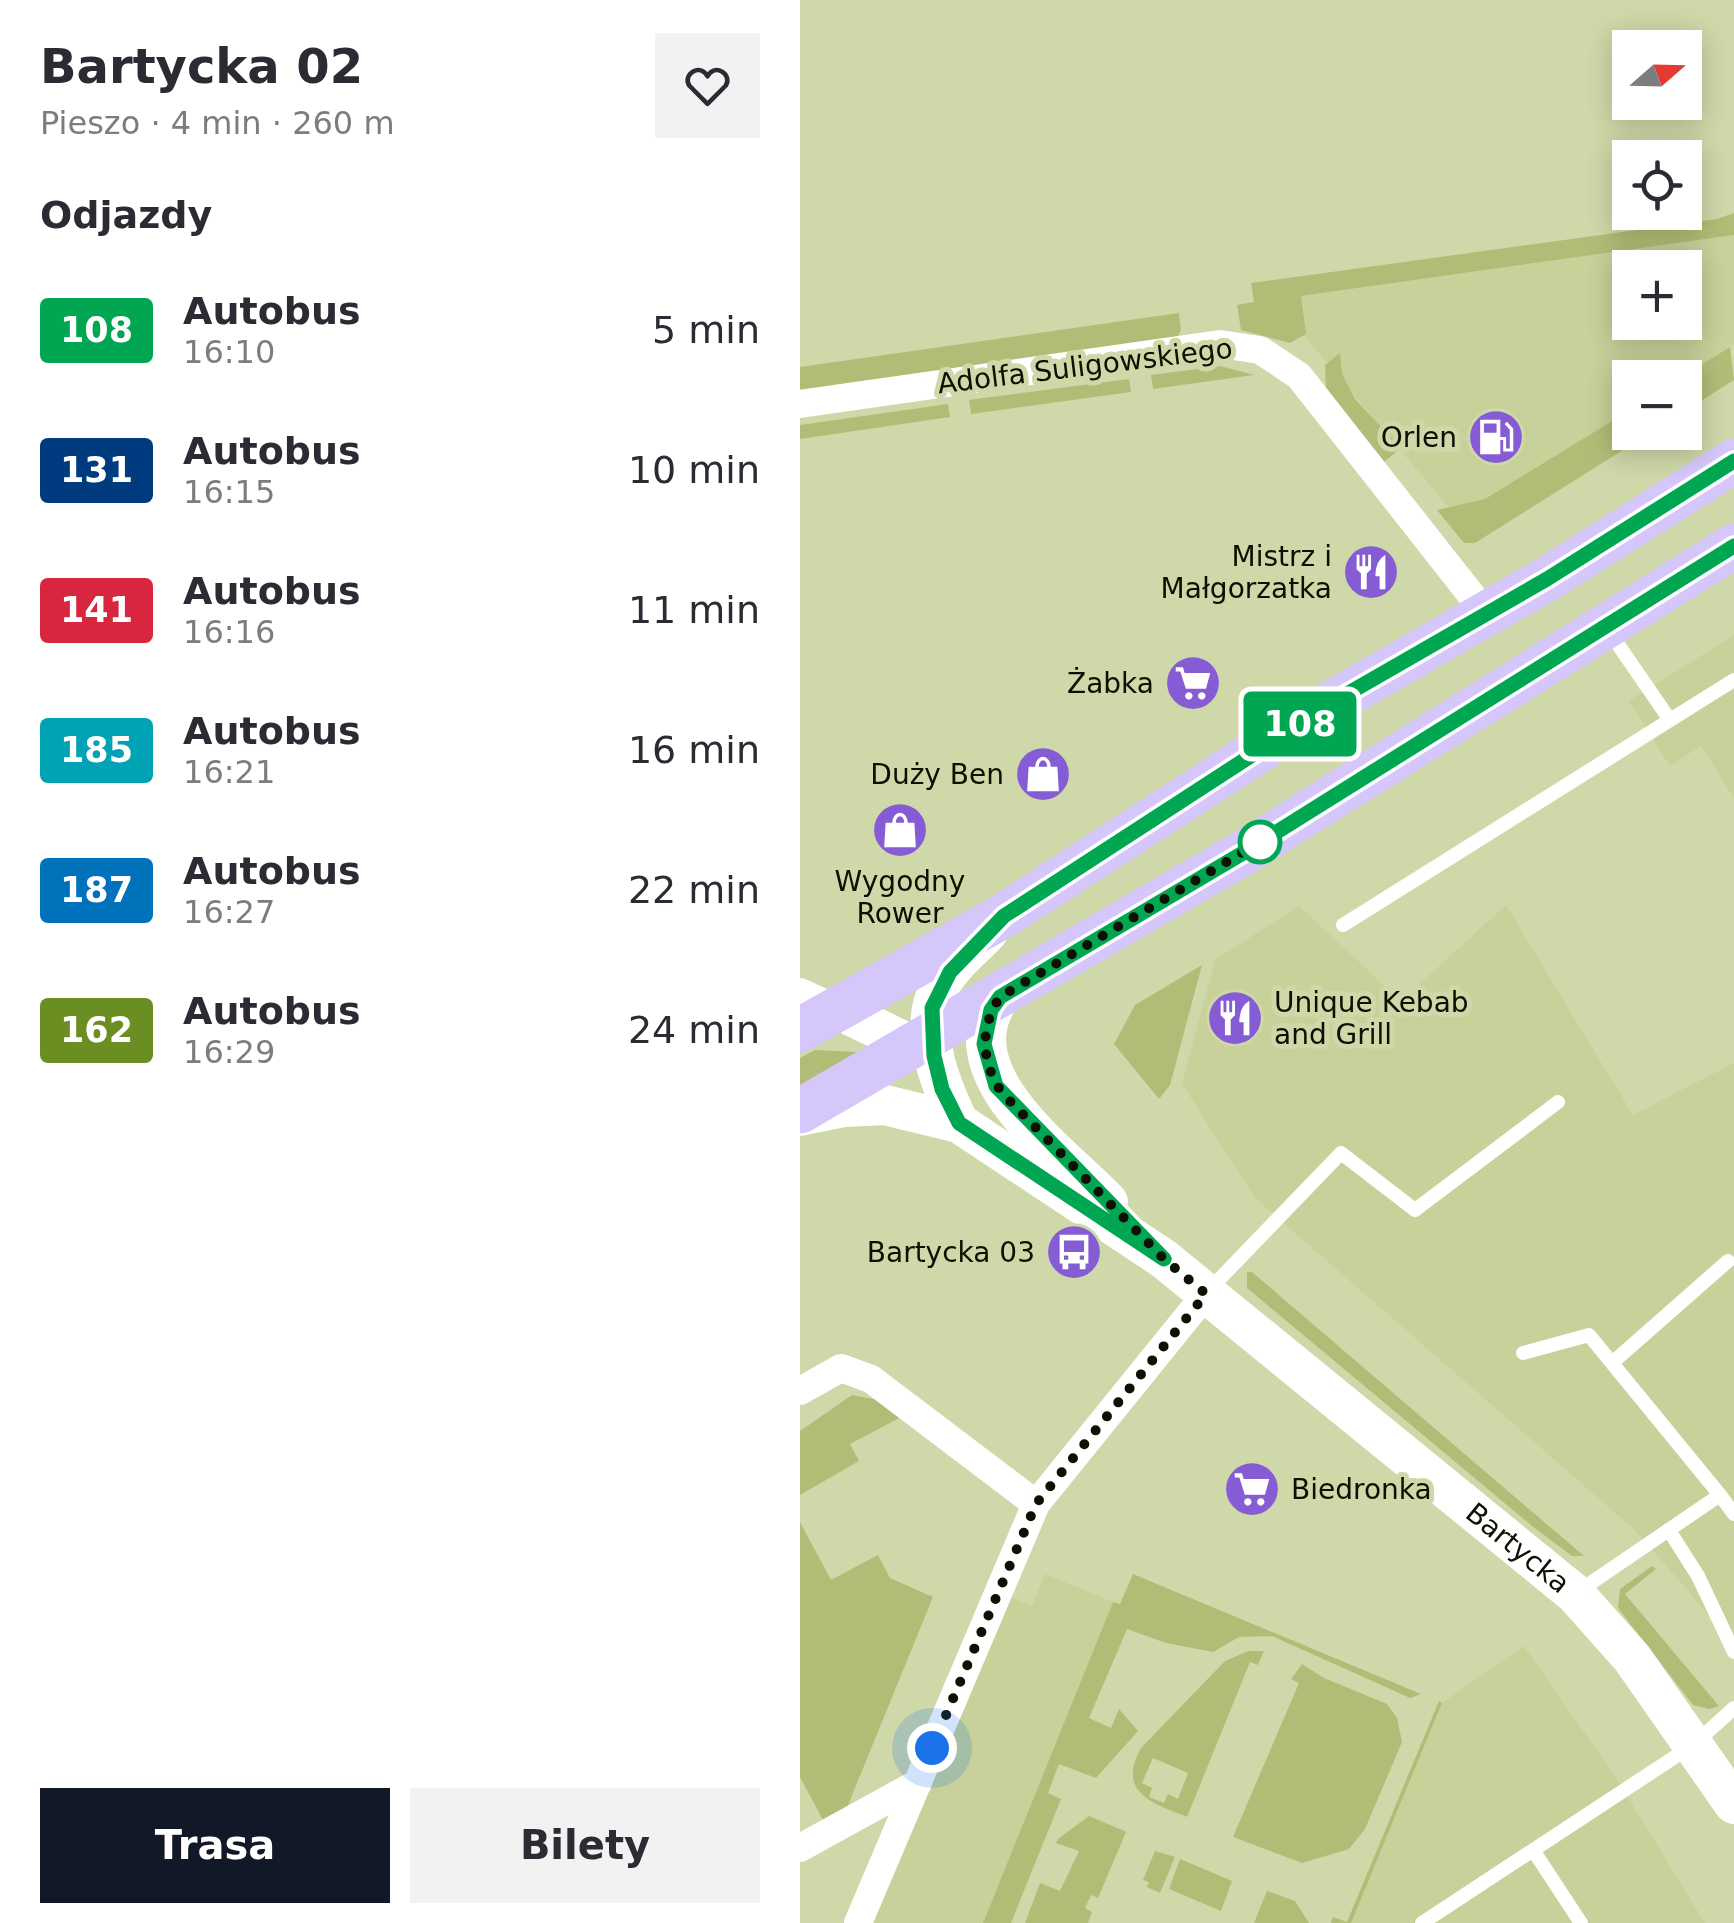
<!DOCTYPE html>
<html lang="pl">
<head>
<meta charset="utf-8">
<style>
  body { margin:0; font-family:"DejaVu Sans",sans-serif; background:#f2f2f3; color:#2b2b33; height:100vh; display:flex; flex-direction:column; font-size:38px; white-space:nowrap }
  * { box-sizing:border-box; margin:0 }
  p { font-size:32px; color:#7c7c81 }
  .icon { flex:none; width:55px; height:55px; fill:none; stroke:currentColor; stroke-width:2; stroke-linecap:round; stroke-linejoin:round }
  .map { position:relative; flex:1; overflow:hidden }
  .panel { display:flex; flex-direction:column; background:#fff; width:800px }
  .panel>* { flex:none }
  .badge { padding:0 20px; border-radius:8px; font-size:35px; line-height:65px }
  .needle { width:65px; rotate:70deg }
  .buttons { position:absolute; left:812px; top:30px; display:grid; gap:20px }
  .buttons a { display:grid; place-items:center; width:90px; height:90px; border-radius:0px; background:#fff; box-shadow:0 5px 25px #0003; font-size:50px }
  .you { position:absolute; width:50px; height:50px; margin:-25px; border:8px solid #fff; border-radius:50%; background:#1a73e8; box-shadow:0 0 0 15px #1a73e833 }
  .map>.badge { position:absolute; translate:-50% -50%; box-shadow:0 0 0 5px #fff }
  h2 { padding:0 40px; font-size:38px; line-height:90px }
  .round { display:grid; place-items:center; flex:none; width:105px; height:105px; border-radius:0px; background:#f2f2f3 }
  .headline { display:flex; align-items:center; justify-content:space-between; height:170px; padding:0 40px }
  h1 { font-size:48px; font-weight:800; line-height:75px }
  .action { display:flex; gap:20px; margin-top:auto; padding:20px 40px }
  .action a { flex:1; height:115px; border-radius:0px; background:#111827; color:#fff; font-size:40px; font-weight:800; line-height:115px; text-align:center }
  .action a+a { background:#f2f2f3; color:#2b2b33 }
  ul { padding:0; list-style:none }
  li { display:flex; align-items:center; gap:30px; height:140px; padding:0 40px }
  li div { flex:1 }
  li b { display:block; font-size:38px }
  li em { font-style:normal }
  li .badge { min-width:110px; font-weight:700; text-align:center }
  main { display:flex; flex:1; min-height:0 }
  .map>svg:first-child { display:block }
  .built { fill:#c7d199; fill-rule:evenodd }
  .green { fill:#b1bd77; fill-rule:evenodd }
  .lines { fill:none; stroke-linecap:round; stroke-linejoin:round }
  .lane { stroke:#fff; stroke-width:14 }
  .street { stroke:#fff; stroke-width:28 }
  .secondary { stroke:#fff; stroke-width:40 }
  .primary { stroke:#d6c7fb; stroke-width:45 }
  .line-casing { stroke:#fff; stroke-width:22 }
  .line { stroke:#00a651; stroke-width:15 }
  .walk { stroke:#0d1002; stroke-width:10; stroke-dasharray:0 18 }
  .stop-dot { fill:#fff; stroke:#00a651; stroke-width:5 }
  .labels { text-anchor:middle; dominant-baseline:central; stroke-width:10; stroke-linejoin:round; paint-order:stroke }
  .street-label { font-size:28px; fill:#0d1002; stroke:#cfd8a8 }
  .poi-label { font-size:28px; fill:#0d1002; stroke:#cfd8a8; text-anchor:end }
</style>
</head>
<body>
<main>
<section class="panel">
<div class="headline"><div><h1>Bartycka 02</h1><p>Pieszo · 4 min · 260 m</p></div><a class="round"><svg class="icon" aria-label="heart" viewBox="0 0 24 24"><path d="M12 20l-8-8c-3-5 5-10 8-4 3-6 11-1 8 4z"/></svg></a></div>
<h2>Odjazdy</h2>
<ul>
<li><span class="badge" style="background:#00a651;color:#fff">108</span><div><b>Autobus</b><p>16:10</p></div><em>5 min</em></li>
<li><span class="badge" style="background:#003b80;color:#fff">131</span><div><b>Autobus</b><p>16:15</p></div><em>10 min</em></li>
<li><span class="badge" style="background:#d7263d;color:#fff">141</span><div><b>Autobus</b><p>16:16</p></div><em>11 min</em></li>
<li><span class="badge" style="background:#00a3b4;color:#fff">185</span><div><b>Autobus</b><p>16:21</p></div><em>16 min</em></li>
<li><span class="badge" style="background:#0072bc;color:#fff">187</span><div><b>Autobus</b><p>16:27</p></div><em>22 min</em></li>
<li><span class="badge" style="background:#6b8e23;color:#fff">162</span><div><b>Autobus</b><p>16:29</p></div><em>24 min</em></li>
</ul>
<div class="action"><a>Trasa</a><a>Bilety</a></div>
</section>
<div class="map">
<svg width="934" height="1923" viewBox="0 0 934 1923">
  <rect width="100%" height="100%" fill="#cfd8a8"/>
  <path class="built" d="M934,235v109l-53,33 -51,1v32l-145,89 -34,11 -177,-210zM830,268h55v54h-55z
    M934,635v163l-33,-52 -31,20 -41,-65z
    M706,905l127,210 101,-52v581l-98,-113 -381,-333 -73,-114 33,-124 84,-54 102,95z
    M245,1574l68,28 -130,321h-110l133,-327 26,10z
    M724,1646l92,132 89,145h-354l91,-220z"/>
  <path class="green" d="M934,213v22l-433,61 5,38 -16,9 -49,-13 -4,-25 17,-3 -3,-19 466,-64z
    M379,313l2,18 -4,6 -377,53v-23z
    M930,347l4,33 -49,31v-33l-4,-1z
    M540,353l2,21 13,25 46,49 -17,14 -58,-71 -1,-26z
    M420,366l34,9 -101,14 -2,-14z
    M329,379l2,13 -160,22 -2,-14z
    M148,404l2,13 -150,22v-14z
    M830,410v22l20,1 -175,110h-11l-27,-33 48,-11z
    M402,965l-32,120 -11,14 -45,-55 21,-39z
    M15,1050l43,2 -58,33v-27z
    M447,1272h5l332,284h-12l-40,-30 -285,-238z
    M52,1395l31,6 20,15 -53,28 9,17 -59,34v-64z
    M0,1522l31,58 47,-25 12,23 43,19 -87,213 -22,12 -24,-45z
    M852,1566l4,3 -31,25 94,112 -10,3 -16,-4 -75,-97 2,-19z
    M333,1574l288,120 -11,4 -138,-62 -33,1 -26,15 -47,-9 -39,-14 -38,89 22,10 8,-19 19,22 -42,47 -37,-14 -11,29 13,6 -50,124h-28l130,-321 7,2z
    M448,1651h16l-6,14 -8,-3 -63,155c-34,-14 -71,-24 -46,-69l84,-87zM353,1758l35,15 -10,26 -10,-5 -4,9 -15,-6 3,-9 -10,-5z
    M502,1664l22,14 63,26 10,14 5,24 -37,87 -16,20 -47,14 -69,-26 66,-154 -8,-4z
    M639,1701l3,2 -91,220h-20l2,-6 14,5z
    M289,1816l87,37 -50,-21 -28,66 -7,-3 -6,13 7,4 -4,11h-63l15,-40 20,8 19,-40 -23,-8 3,-5z
    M355,1851l20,6 -15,36 -13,-6 2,-5 -6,-2z
    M380,1859l52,22 -11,30 -52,-22z
    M467,1891l28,10 14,22h-55z"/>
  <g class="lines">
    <path class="lane" d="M808,630l62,90
      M543,925l391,-245
      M408,1291l133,-138 74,57 143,-108
      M723,1353l66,-18 131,160
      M812,1363l116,-102
      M870,1532l28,44 36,76
      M779,1591l141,-96 14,19
      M733,1850l48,73
      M622,1923l271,-178 41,-37"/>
    <path class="street" d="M0,404l420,-60 40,6 39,26 188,239
      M0,992l37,17
      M0,1391l41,-23 30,11 165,125
      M0,1848l118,-65
      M58,1923l178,-419 170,-210"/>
    <g class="secondary">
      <path d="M200,997c-53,77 59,154 108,205"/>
      <path d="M37,1009l97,47"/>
      <path id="s1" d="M0,1116l44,-9 41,-2 74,18 205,136 411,335 57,64 102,146"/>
      <path d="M159,1123c-19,-39 -42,-95 -19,-137 11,-21 32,-37 48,-54"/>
    </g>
    <path class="primary" d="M0,1030l203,-114 337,-218 207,-119 187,-118
      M0,1111l448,-261 486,-304"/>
  </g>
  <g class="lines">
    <g class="line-casing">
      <path id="line" d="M934,461l-187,118 -207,119 -336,218 -54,56 -18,36 2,48 8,33 17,34 205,136 -168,-173 -12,-42 7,-34 9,-13 248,-147 486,-304"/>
    </g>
    <use href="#line" class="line"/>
    <path class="walk" d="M132,1748l104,-244 170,-210 -42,-35 -161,-165c-22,-30 -24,-66 -3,-97l260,-155"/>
  </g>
  <defs>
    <g id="fuel-disc" transform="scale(2.875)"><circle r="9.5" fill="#865cd5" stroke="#cfd8a8"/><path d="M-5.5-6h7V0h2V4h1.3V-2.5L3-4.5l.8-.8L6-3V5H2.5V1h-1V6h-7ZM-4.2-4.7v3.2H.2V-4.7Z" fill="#fff"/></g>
    <g id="restaurant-disc" transform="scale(2.875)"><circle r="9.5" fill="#865cd5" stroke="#cfd8a8"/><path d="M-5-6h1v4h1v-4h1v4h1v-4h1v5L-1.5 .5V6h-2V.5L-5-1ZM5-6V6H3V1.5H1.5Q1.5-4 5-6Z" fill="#fff"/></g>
    <g id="supermarket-disc" transform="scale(2.875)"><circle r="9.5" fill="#865cd5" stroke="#cfd8a8"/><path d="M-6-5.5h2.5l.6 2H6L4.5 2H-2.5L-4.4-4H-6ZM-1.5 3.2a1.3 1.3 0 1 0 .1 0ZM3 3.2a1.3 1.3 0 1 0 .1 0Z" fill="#fff"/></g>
    <g id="shop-disc" transform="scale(2.875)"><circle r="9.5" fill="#865cd5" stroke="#cfd8a8"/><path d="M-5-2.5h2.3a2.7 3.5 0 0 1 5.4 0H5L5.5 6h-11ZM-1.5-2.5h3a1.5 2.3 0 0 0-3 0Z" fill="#fff"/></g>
    <g id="bus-disc" transform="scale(2.875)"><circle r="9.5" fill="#865cd5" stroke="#cfd8a8"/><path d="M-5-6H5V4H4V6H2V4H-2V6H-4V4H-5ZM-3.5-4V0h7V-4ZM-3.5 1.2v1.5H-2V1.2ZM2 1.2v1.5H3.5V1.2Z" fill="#fff"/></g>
  </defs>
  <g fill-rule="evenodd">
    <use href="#fuel-disc" x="696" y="437"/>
    <use href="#restaurant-disc" x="571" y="572"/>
    <use href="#supermarket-disc" x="393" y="683"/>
    <use href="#shop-disc" x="243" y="774"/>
    <use href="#shop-disc" x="100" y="830"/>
    <use href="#restaurant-disc" x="435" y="1018"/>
    <use href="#bus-disc" x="274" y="1252"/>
    <use href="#supermarket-disc" x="452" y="1489"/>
  </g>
  <circle class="stop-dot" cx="460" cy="842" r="20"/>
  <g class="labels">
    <g class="street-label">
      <text transform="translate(285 366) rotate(-7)">Adolfa Suligowskiego</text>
      <text stroke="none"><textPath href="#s1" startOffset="865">Bartycka</textPath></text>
    </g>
    <g class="poi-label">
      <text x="657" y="437">Orlen</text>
      <text x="532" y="556">Mistrz i<tspan x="532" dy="32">Małgorzatka</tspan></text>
      <text x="354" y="683">Żabka</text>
      <text x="204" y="774">Duży Ben</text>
      <text x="100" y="881" text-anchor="middle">Wygodny<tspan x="100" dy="32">Rower</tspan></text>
      <text x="474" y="1002" text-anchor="start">Unique Kebab<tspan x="474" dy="32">and Grill</tspan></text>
      <text x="235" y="1252">Bartycka 03</text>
      <text x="491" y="1489" text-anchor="start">Biedronka</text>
    </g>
  </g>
</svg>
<div class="buttons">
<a><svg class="needle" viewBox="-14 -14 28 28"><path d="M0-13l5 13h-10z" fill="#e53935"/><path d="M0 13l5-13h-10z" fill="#7c7c81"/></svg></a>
<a><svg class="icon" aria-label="locate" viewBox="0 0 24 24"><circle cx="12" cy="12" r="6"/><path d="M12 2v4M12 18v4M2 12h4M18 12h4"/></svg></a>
<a>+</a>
<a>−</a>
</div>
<div class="you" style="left:132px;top:1748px"></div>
<b class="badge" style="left:500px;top:724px;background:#00a651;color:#fff">108</b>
</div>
</main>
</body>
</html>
